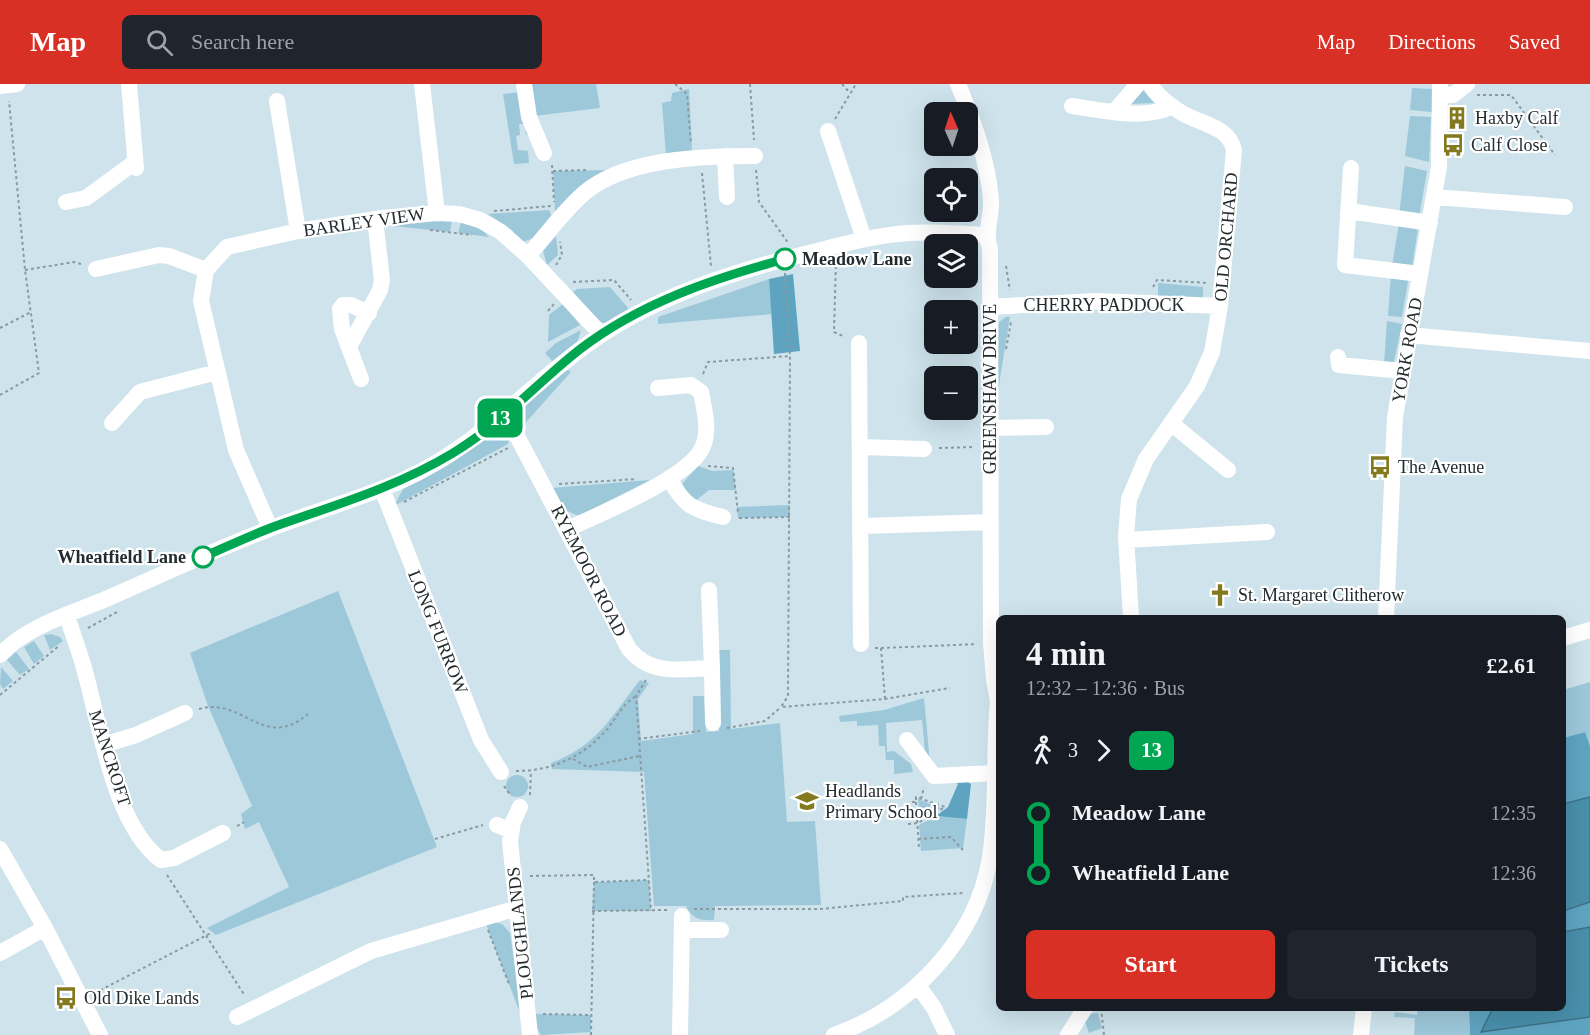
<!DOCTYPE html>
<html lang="en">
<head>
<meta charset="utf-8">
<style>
  body { margin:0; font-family:Georgia,serif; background:#20242c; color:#f1f3f6; height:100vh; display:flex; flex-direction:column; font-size:22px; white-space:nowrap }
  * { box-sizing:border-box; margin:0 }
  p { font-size:20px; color:#9ea1a6 }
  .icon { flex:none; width:33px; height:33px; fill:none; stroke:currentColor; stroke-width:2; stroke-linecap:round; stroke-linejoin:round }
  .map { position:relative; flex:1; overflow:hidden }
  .panel { position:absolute; left:996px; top:531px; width:570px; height:396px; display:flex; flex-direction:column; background:#171b24; border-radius:9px; box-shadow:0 6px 24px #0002 }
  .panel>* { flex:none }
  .badge { padding:0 12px; border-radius:9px; font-size:21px; line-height:39px }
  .needle { width:39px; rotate:357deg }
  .fabs { position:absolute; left:924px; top:18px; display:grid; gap:12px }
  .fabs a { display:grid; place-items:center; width:54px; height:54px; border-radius:9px; background:#171b24; box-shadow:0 6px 24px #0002; font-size:30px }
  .map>.badge { position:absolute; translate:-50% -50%; box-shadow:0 0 0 3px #fff }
  .legs { display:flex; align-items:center; gap:9px; height:66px; padding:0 30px; font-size:20px }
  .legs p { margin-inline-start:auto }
  .overview { display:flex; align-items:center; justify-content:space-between; height:102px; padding:0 30px }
  h1 { font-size:33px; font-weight:800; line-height:45px }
  .cta { display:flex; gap:12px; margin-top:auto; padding:12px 30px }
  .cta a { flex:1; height:69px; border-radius:9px; background:#d93025; color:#fff; font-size:24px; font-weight:800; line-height:69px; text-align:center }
  .cta a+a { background:#20242c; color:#f1f3f6 }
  ul { padding:0 30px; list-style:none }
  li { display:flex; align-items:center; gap:21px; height:60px; font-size:22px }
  li i { display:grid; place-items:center; width:9px; height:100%; margin:0 8px; background:currentColor }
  li i::after { content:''; width:15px; height:15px; margin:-8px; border:4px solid; border-radius:50%; background:#171b24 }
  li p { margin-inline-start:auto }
  li:first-child i { background:linear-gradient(#0000 50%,currentColor 0) }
  li:last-child i { background:linear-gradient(currentColor 50%,#0000 0) }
  header { display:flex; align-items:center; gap:36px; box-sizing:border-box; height:84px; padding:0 30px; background:#d93025; color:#fff }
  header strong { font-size:28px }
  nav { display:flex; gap:33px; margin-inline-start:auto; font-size:21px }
  .search { width:420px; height:54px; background:#20242c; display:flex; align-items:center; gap:15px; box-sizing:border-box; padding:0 21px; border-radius:9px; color:#9ea1a6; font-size:22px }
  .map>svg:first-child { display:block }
  .green { fill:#9dc8da }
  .forest { fill:#5ea4c1 }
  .water { fill:#498fab; stroke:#3e7186; stroke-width:1.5 }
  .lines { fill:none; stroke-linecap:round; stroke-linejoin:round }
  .path { stroke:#8a9aa0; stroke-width:2; stroke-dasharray:3 3; stroke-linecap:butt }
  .minor { stroke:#fff; stroke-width:16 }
  .line-1-casing { stroke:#fff; stroke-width:14 }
  .line-1 { stroke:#00a651; stroke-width:9 }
  .stop-1-dot { fill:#fff; stroke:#00a651; stroke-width:3 }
  .labels { text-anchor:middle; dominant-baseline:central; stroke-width:4.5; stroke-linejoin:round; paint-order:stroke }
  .poi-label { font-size:18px; fill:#232b2e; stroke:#fff; text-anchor:start }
  .street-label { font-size:18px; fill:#232b2e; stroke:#fff }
  .stop-label { font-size:18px; font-weight:bold; fill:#232b2e; stroke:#fff; text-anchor:start }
</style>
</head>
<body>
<header>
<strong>Map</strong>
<div class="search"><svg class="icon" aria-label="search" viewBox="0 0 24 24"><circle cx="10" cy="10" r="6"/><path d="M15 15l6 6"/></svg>Search here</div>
<nav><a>Map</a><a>Directions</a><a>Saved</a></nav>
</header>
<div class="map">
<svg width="1590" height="951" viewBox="0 0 1590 951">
  <rect width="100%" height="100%" fill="#cee3ec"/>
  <path class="green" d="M531,0h65l4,24 -66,8z
    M1412,4l20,1v23l-22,-2z
    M689,5l3,62 -26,4 -4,-52 9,-2 1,-8z
    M1142,5l12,14 -25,1z
    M522,8l8,42 -4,1 -1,-11h-6l1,11 -4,1 2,14 10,1 1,12 -15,1 -11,-70z
    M1410,32l21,1 -2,45 -24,-6z
    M1405,82l22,5 -8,47 -20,-2z
    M609,86l-54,42 -2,-41z
    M549,126l3,8c-10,12 -17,23 -33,24l-7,-7 1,-4 -25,-17z
    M413,137h39l-2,11 -58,-6z
    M461,138l21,8 7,7 -31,-4z
    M1399,139l19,4 -6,42 -20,-3z
    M556,152l2,19 -11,10 -4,-14z
    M1391,189l18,3 -7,41 -14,-1z
    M769,195l3,35 -114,10v-7z
    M1158,199l45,4v11h-45z
    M610,203l18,21 -1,6 -20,9 -9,-1 -25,-30 4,-3z
    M563,220l17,21 -32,17 1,-27z
    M1006,233h4l-12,74v-63l1,-6z
    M1387,237l15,3 -9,42 -9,-2z
    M581,246l-4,13 -24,19 -8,-9 11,-10z
    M567,285l4,3 -52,58c-2,-29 29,-44 48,-61z
    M496,351l13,4 -1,5 -114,62 9,-17 44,-23 41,-29z
    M698,382l14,5 21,-1 3,20h-27l-15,12 -12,-18z
    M650,396l-71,36 -16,-7 -12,-21z
    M790,421v12l-52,1 -1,-11z
    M338,507l99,256 -221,88 -9,-7 82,-41 -30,-65 -14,7 -4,-15 11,-8 -44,-100 -18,-53z
    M51,550l9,3 3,4 -13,9 -6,-15z
    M34,557l10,15 -10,8 -10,-17z
    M718,566h12l1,79 49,-6 7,99 28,-1 6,84 -106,1 -1,14c-13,1 -22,-1 -28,-14h-32l-10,-134 -92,-3 -1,-6c46,-17 60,-46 89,-83l9,3 -11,16 3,42 52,-7v-38h11l2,36 13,-1z
    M16,568l13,17 -9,6 -13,-15z
    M1,583l12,14 -10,8 -3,-5z
    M1590,598v64l-5,-14 -22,6v-48z
    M924,614l6,65 -4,-1 -4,-42 -36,3 1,29 7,-1 17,13 2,8 -19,2v-14h-8l-1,-14h-6l-1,-21 -21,1v-5l-17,1 -1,-6 45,-6z
    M506 702a11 11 0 1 1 22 0a11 11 0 1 1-22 0Z
    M918,715l23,9 -21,12z
    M936,732l31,3 -4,29 -42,3 -2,-26z
    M649,796l2,31h-59l2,-29z
    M493,838l9,2 8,9 12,85 -36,-94z
    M1418,924h51l1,27h-56l1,-17 -21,-1 1,-5 22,3z
    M1098,929l4,15 -13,5 -4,-11 4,-8z
    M536,930l55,1v17l-50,3 -5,-8z"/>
  <path class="forest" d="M793,190l7,77 -26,3 -5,-75z
    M1585,648l5,14v51l-27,7v-66z
    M963,695l8,5 -4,35 -31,-3 12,-9 10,-23 -6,-4z
    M1590,818v25l-27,5v-21z
    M1469,924h24l-11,24 108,-15v18h-120z"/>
  <path class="water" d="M1590,713v105l-27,9v-107z
    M1590,843v90l-109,15 12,-24h70v-76z"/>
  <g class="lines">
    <path class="path" d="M675,0l12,10 4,50
      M750,0l4,56
      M842,0l8,9
      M1477,11h34l44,60
      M835,35l21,-35
      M552,81l2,37
      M756,86l3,32 30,42
      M553,87l36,-1
      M702,89l9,93
      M494,127l57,-5
      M430,146l42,5
      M836,176l-2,72 11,5
      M556,181l6,-10 -2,-13
      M1006,182l4,24
      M25,186l49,-8 7,2
      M785,189l5,83 -2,340 -7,11 104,-8 65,-11
      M573,198l41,-2 17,20
      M1153,203l4,-7 51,3
      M548,227l6,-7
      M0,244l31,-16
      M1006,265l5,-27
      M703,290l5,-12 82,-6
      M0,311l39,-22 -14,-103 -16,-169
      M939,364l36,-1
      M708,382l25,2 5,45
      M559,400l78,-5
      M404,418l104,-54
      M739,434l51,-1
      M88,544l29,-16
      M875,564h6l4,51
      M881,564l96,-4
      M646,596l-10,16 15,215
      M0,611l60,-50
      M199,625c44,-13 64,43 109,5
      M727,644l38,-7 16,-14
      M638,655l62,-8
      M573,675l14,8 52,-11
      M516,687c37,0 69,-15 93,-44 9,-12 13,-22 27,-31
      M504,702l7,10
      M530,711l1,-24
      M921,715l3,-12
      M916,718l3,47
      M908,740l10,-1 27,-16 -29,-10v5h-7
      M237,742l7,-4
      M435,755l48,-14
      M918,755l33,-2 12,13
      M167,791l78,121
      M530,792l64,-1v7l55,-2
      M694,825h126l83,-8v-4l60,-4
      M592,827l75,-1
      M488,846l21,54
      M95,909l116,-60
      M1101,924l3,27
      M543,930l48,1
      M591,951l3,-153"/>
    <path class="minor" d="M129,0l7,84
      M422,0l15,129
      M524,0l5,33 15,36
      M0,2l17,-2
      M1440,11h13l14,-11
      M277,17l21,130
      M1072,22c27,4 75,15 100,0
      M1114,28l24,-28
      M828,47l36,108
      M725,72l2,41
      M1351,84l-6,97 75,9
      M1434,113l131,10
      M66,118l20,-4 49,-36
      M1349,127l81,12
      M528,172c18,-21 35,-44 55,-62 41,-36 120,-38 172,-38
      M96,185l63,-14 10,1 37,14
      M989,223l107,-6 124,5
      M1408,251l182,16
      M859,259l2,301
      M350,261l30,-55 2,-10 -7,-61
      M1338,273l1,8 64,6
      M361,295l-19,-50 -2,-20 3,-4h8l18,8
      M501,333l17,21 111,211c22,27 51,20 83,19l-3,-78
      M112,339l28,-31 77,-20
      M1172,340l56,46
      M990,344l56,-1
      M860,363l64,2
      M669,394c15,28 24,32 54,39
      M382,405l99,251 20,32
      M861,442l130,-4
      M270,444l-34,-78 -35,-149 5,-31 21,-23 71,-16 84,-13 55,-5 22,1 21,6 21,12 27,24 73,78
      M568,445c31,-15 124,-52 135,-83 7,-16 1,-38 -2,-54l-10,-7 -33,3
      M1126,456l141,-8
      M67,531c5,18 12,35 17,53 16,56 29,156 77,192l13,-2 49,-25
      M1131,534l-5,-82 3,-37 17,-40 51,-73 15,-34 8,-46 14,-156c-5,-24 -34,-26 -52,-37 -13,-8 -24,-16 -32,-29
      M1386,534l9,-201 44,-250 1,-83
      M1563,554l27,-8
      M0,571c27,-29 70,-41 106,-56 55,-24 110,-50 166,-71 43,-17 87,-29 129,-47 74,-33 117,-85 180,-132 69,-52 153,-78 236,-98 30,-8 60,-16 91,-18 26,-2 52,1 77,2
      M712,584l1,55
      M907,656l27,36 62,-3
      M103,661l33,-10 49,-22
      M520,723l-7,15 -3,19 20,194
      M497,741l14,6
      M0,765l45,79 55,107
      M682,846h39
      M0,869l45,-25
      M919,903l15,21 13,27
      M237,933l134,-66 146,-43
      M680,951l2,-119
      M834,951c77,-27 143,-96 156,-178 8,-52 3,-104 8,-156l-4,-22 -3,-36 -1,-394c-6,-18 2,-30 1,-49 -3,-40 -18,-79 -33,-116
      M1068,951l17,-27
      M1361,951l3,-27"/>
  </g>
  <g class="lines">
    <g class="line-1-casing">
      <path id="line-1" d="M203,473c23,-10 46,-21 70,-30 62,-22 124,-40 180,-74 47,-28 84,-70 126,-103 61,-47 133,-71 206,-91"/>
    </g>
    <use href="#line-1" class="line-1"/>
  </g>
  <defs>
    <g id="building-bare" transform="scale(1.8)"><path d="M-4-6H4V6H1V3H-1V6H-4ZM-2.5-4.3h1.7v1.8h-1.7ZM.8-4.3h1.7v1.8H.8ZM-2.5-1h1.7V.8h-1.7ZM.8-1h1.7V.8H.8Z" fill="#83791f" stroke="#fff" stroke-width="2.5" paint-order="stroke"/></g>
    <g id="bus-bare" transform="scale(1.8)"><path d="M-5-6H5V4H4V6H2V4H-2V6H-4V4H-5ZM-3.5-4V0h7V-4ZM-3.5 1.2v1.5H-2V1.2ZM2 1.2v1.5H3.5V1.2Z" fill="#83791f" stroke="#fff" stroke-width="2.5" paint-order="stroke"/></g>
    <g id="church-bare" transform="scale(1.8)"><path d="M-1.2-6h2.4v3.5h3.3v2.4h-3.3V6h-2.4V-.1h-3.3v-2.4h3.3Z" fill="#83791f" stroke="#fff" stroke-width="2.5" paint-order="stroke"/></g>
    <g id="school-bare" transform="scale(1.8)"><path d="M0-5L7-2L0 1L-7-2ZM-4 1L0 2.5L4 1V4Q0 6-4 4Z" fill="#83791f" stroke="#fff" stroke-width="2.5" paint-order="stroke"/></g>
  </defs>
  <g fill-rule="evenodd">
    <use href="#building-bare" x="1457" y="34"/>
    <use href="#bus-bare" x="1453" y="61"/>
    <use href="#bus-bare" x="1380" y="383"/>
    <use href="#church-bare" x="1220" y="511"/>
    <use href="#school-bare" x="807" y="717"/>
    <use href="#bus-bare" x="66" y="914"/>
  </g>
  <g class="stop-1-dot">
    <circle cx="785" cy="175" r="10"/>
    <circle cx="203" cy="473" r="10"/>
  </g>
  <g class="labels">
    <g class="poi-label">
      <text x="1475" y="34">Haxby Calf</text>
      <text x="1471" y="61">Calf Close</text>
      <text x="1398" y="383">The Avenue</text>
      <text x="1238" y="511">St. Margaret Clitherow</text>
      <text x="825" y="707">Headlands<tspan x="825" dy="21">Primary School</tspan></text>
      <text x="84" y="914">Old Dike Lands</text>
    </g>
    <g class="street-label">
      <text transform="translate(364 138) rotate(-8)">BARLEY VIEW</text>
      <text transform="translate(1226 153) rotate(-85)">OLD ORCHARD</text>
      <text x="1104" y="221">CHERRY PADDOCK</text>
      <text transform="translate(1407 266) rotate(-80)">YORK ROAD</text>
      <text transform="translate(990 305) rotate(-90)">GREENSHAW DRIVE</text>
      <text transform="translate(589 487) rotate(63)">RYEMOOR ROAD</text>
      <text transform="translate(438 548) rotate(68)">LONG FURROW</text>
      <text transform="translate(110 674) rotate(72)">MANCROFT</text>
      <text transform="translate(520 849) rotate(-96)">PLOUGHLANDS</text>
    </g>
    <g class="stop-label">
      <text x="802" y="175">Meadow Lane</text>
      <text x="186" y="473" text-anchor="end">Wheatfield Lane</text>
    </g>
  </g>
</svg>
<div class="fabs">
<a><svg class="needle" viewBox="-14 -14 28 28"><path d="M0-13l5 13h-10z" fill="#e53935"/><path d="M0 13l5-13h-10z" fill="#9ea1a6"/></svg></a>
<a><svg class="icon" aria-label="locate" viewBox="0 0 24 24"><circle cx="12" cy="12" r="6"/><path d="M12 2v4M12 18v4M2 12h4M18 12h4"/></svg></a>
<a><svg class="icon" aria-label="layers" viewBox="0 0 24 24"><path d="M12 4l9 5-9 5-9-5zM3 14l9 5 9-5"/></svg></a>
<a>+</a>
<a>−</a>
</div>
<b class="badge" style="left:500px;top:334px;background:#00a651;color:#fff">13</b>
<section class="panel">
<div class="overview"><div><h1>4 min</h1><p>12:32 – 12:36 · Bus</p></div><b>£2.61</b></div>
<div class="legs"><svg class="icon" aria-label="walk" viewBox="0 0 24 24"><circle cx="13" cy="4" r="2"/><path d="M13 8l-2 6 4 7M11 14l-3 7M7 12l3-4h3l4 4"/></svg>3<svg class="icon" aria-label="forward" viewBox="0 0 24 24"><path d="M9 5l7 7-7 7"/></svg><b class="badge" style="background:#00a651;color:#fff">13</b></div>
<ul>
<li><i style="color:#00a651"></i><b>Meadow Lane</b><p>12:35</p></li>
<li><i style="color:#00a651"></i><b>Wheatfield Lane</b><p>12:36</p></li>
</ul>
<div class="cta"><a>Start</a><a>Tickets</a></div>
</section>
</div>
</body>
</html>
